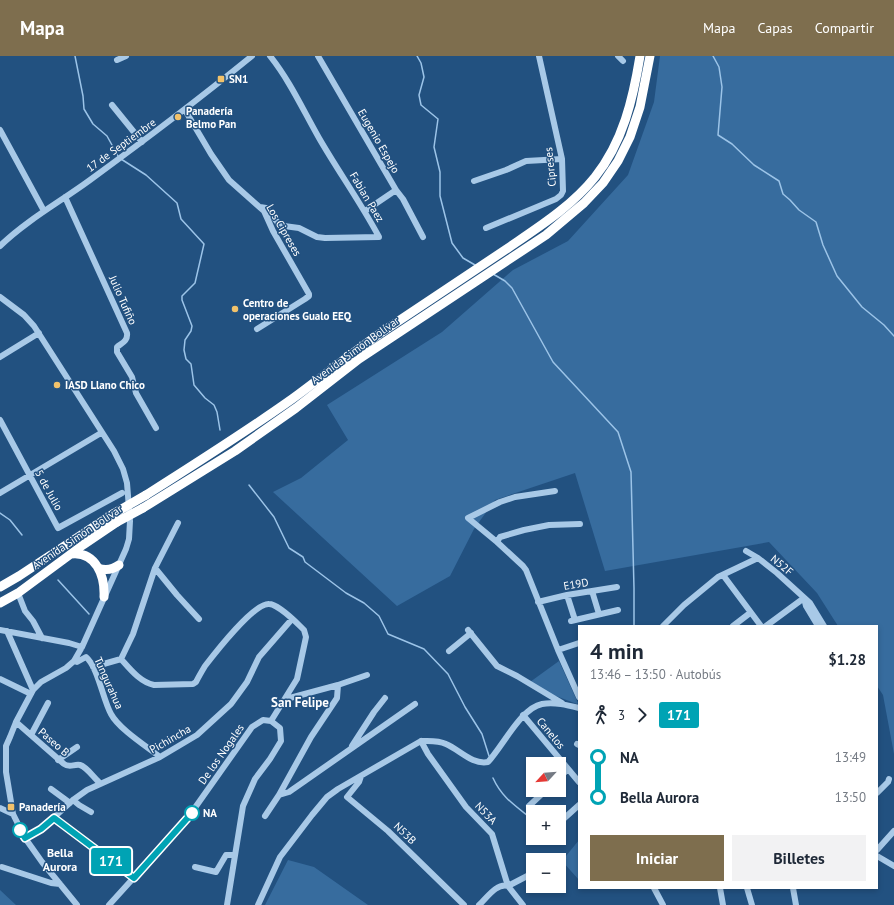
<!DOCTYPE html>
<html lang="es">
<head>
<meta charset="utf-8">
<style>
  body { margin:0; font-family:"PT Sans",sans-serif; background:#f2f2f3; color:#1f2937; height:100vh; display:flex; flex-direction:column; font-size:15px; white-space:nowrap }
  * { box-sizing:border-box; margin:0 }
  p { font-size:13px; color:#747a83 }
  .icon { flex:none; width:22px; height:22px; fill:none; stroke:currentColor; stroke-width:2; stroke-linecap:round; stroke-linejoin:round }
  .map { position:relative; flex:1; overflow:hidden }
  .sheet { position:absolute; left:578px; top:569px; width:300px; height:264px; display:flex; flex-direction:column; background:#fff; border-radius:0px; box-shadow:0 2px 6px #0003 }
  .sheet>* { flex:none }
  .badge { padding:0 8px; border-radius:3px; font-size:14px; line-height:26px }
  .needle { width:26px; rotate:244deg }
  .controls { position:absolute; left:526px; top:701px; display:grid; gap:8px }
  .controls a { display:grid; place-items:center; width:40px; height:40px; border-radius:0px; background:#fff; box-shadow:0 2px 6px #0003; font-size:20px }
  .map>.badge { position:absolute; translate:-50% -50%; box-shadow:0 0 0 2px #fff }
  .legs { display:flex; align-items:center; gap:6px; height:44px; padding:0 12px; font-size:13px }
  .legs p { margin-inline-start:auto }
  .summary { display:flex; align-items:center; justify-content:space-between; height:68px; padding:0 12px }
  h1 { font-size:22px; font-weight:600; line-height:30px }
  .cta { display:flex; gap:8px; margin-top:auto; padding:8px 12px }
  .cta a { flex:1; height:46px; border-radius:0px; background:#7e6e4e; color:#fff; font-size:16px; font-weight:600; line-height:46px; text-align:center }
  .cta a+a { background:#f2f2f3; color:#1f2937 }
  ul { padding:0 12px; list-style:none }
  li { display:flex; align-items:center; gap:14px; height:40px; font-size:15px }
  li i { display:grid; place-items:center; width:6px; height:100%; margin:0 5px; background:currentColor }
  li i::after { content:''; width:10px; height:10px; margin:-5px; border:3px solid; border-radius:50%; background:#fff }
  li p { margin-inline-start:auto }
  li:first-child i { background:linear-gradient(#0000 50%,currentColor 0) }
  li:last-child i { background:linear-gradient(currentColor 50%,#0000 0) }
  header { display:flex; align-items:center; gap:24px; box-sizing:border-box; height:56px; padding:0 20px; background:#7e6e4e; color:#fff }
  header strong { font-size:19px }
  nav { display:flex; gap:22px; margin-inline-start:auto; font-size:14px }
  .map>svg:first-child { display:block }
  .green { fill:#376c9e }
  .lines { fill:none; stroke-linecap:round; stroke-linejoin:round }
  .stream { stroke:#9cc4e8; stroke-width:1.5 }
  .minor { stroke:#a8c9e7; stroke-width:6 }
  .highway { stroke:#fff; stroke-width:9 }
  .highway-bridge { stroke:#fff; stroke-width:9 }
  .line-1-casing { stroke:#fff; stroke-width:9 }
  .line-1 { stroke:#00a3b4; stroke-width:6 }
  .poi-dot { fill:#f2c26b; stroke:#225180; stroke-width:1.5 }
  .stop-1-dot { fill:#fff; stroke:#00a3b4; stroke-width:2 }
  .labels { text-anchor:middle; dominant-baseline:central; stroke-width:3; stroke-linejoin:round; paint-order:stroke }
  .poi-label { font-size:11px; font-weight:bold; fill:#fff; stroke:#225180; text-anchor:start }
  .street-label { font-size:11px; fill:#fff; stroke:#225180 }
  .stop-label { font-size:11px; font-weight:bold; fill:#fff; stroke:#225180; text-anchor:start }
  .neighbourhood-label { font-size:12px; font-weight:bold; fill:#fff; stroke:#225180 }
  .quarter-label { font-size:13px; font-weight:bold; fill:#fff; stroke:#225180 }
</style>
</head>
<body>
<header>
<strong>Mapa</strong>
<nav><a>Mapa</a><a>Capas</a><a>Compartir</a></nav>
</header>
<div class="map">
<svg width="894" height="849" viewBox="0 0 894 849">
  <rect width="100%" height="100%" fill="#225180"/>
  <path class="green" d="M660,0h234v698l-11,-59 -6,-9v-60h-39l-21,-33 -48,-51 -164,29 -30,-98 -80,27 -21,29 -24,47 -53,30 -124,-114 28,-14 47,-38 -21,-35 115,-73 71,-62 55,-29 60,-66 26,-73z
    M559,605l19,42 -1,1 -29,-11 -18,-11z
    M579,784v40l-17,-19z
    M288,804l26,7 54,38h-103z
    M0,834l16,15h-16z"/>
  <g class="lines">
    <path class="stream" d="M75,0l8,40 1,13 9,15 14,12 11,20
      M417,0l4,7 3,14 -5,18 2,10 17,14 -4,28 6,25v24l12,47 11,15 12,7
      M713,0l6,11 3,20 -4,48 14,9 22,21 25,16 4,13 7,6 9,10 17,12 7,23 14,31 25,31 22,18 10,11
      M121,103l25,16 31,28 4,16 23,25 -9,39 -13,13v4l10,26 -1,5 -6,9 -1,10 2,9 5,5 3,21 11,13 9,7 3,7 3,18
      M493,218l12,7 7,7 41,74 65,70 13,40 3,116v38
      M249,429l25,32 15,31 14,9 2,5 41,31 18,10 15,13 9,18 36,15 24,25 17,33 17,27 7,22
      M0,457l10,7 12,15
      M58,524l31,34
      M493,722c9,20 23,28 40,42"/>
    <path class="minor" d="M318,0l78,134 7,9 20,38
      M618,0l5,5
      M117,4l9,-4
      M112,49l30,37
      M185,54l26,44 18,26 35,31 9,20 36,63v2l-4,3 -48,30
      M0,74l44,81
      M474,125l32,-11 20,-9 36,-2
      M65,141l62,136c1,8 -5,10 -10,14v5l15,25 4,16 20,35
      M260,151l6,1 13,16 5,2 15,2 18,9 8,1 54,-1c-18,-34 -41,-66 -60,-99 -16,-28 -29,-57 -49,-82
      M365,155l31,-21
      M486,172l70,-29 5,-4 2,-4 -1,-32 -23,-103
      M0,190c27,-26 60,-44 90,-66 55,-40 109,-81 162,-124
      M0,241l24,18 10,11 80,125 9,18 4,14 3,38 -1,18 -3,10 -44,98 -8,14 -8,7 -25,14 -8,8 -17,32 -6,15 -4,9v26l7,42 12,24 17,24 35,43
      M0,301l39,-24
      M0,364l58,108 64,-35
      M555,435l-40,6 -15,5 -32,16 29,24 26,24 3,4 32,80 21,47
      M0,437l101,-60
      M497,486l3,-5 24,-7 25,-5 31,-1
      M746,495l12,7 19,15 33,30 14,23
      M155,512l22,27 22,24
      M723,519l38,51
      M592,535l7,23
      M18,537l7,18 8,10 9,17
      M567,539l8,25
      M804,542l2,8 12,20
      M538,546l29,-7 50,-8
      M571,565l47,-11
      M663,570l21,-21 34,-28 40,-19
      M733,570l17,-13
      M766,570l38,-28
      M0,574l69,13 13,4
      M468,574l29,36 20,10 45,27
      M7,575l26,59
      M558,594l21,-7
      M449,595l22,-18
      M121,603c9,10 19,23 33,26l39,-1 3,-2c3,-6 6,-11 9,-16 10,-13 49,-63 64,-62 8,0 26,17 32,23l3,3 2,7 -9,42 -26,42
      M74,605l3,1 9,-5c12,10 17,43 25,57 8,15 35,32 49,43
      M93,611l28,-8 12,-25 22,-66 23,-45
      M0,623l31,15
      M286,643l52,-14 29,-10
      M523,659l56,67
      M16,666l48,42c5,4 10,0 16,1 7,2 14,13 20,18
      M31,679l17,-32
      M421,685l7,13 38,53 26,27 16,52 15,19
      M577,688l2,1
      M352,690l22,-34 11,-14
      M58,704l19,-13
      M361,720l-2,6 -12,15 41,34 76,74
      M559,722l9,-9
      M51,733l19,14
      M877,737l11,-11 1,-3
      M279,739l10,-3 126,-88
      M73,744l6,5 12,7
      M529,750l17,-16
      M0,752l13,6
      M265,760l14,-21 32,-58 26,-39 1,-13
      M54,762l80,60
      M559,767l20,-18
      M25,782l16,-9 32,-29 14,-10 73,-33 37,-22 34,-31 16,-22 12,-25 33,-38
      M877,794l17,-19
      M877,800l17,10
      M559,804l4,-2
      M2,811l49,16 9,1
      M195,811l21,5 10,-17h9
      M508,830l25,-13
      M654,832l9,17
      M720,832l3,17
      M747,832l5,17
      M793,832l3,17
      M109,849l78,-86 65,-92 11,-7 8,1 9,7 1,13 -11,18 -15,20 -12,27 -16,99
      M258,849l22,-48 32,-42 15,-18 11,-8 83,-48c8,0 17,-1 25,3 14,6 26,21 42,18 15,-16 33,-54 54,-58 13,-2 25,1 37,4
      M479,849c8,-7 17,-22 29,-19"/>
    <path class="highway" d="M146,439c49,-31 98,-62 146,-96 34,-25 67,-52 102,-75 37,-25 74,-49 111,-74 32,-22 66,-43 90,-73 28,-35 38,-78 45,-121
      M143,452l92,-57 61,-43 63,-49 187,-124 38,-32 19,-20 15,-22 12,-24 10,-30 10,-51
      M71,498c25,-3 34,22 33,43
      M98,512c8,3 14,2 21,-3
      M0,531l19,-11 94,-62
      M0,547l18,-10 65,-48 34,-23"/>
    <path class="highway-bridge" d="M113,458l33,-19
      M117,466l26,-14"/>
  </g>
  <g class="lines">
    <g class="line-1-casing">
      <path id="line-1" d="M20,774l5,8 16,-9 13,-11 80,60 58,-65"/>
    </g>
    <use href="#line-1" class="line-1"/>
  </g>
  <g class="poi-dot">
    <rect x="217" y="19" width="8" height="8" rx="2"/>
    <circle cx="178" cy="61" r="4"/>
    <circle cx="235" cy="253" r="4"/>
    <circle cx="57" cy="329" r="4"/>
    <rect x="7" y="747" width="8" height="8" rx="2"/>
  </g>
  <g class="stop-1-dot">
    <circle cx="192" cy="757" r="7"/>
    <circle cx="20" cy="774" r="7"/>
  </g>
  <g class="labels">
    <g class="poi-label">
      <text x="229" y="23">SN1</text>
      <text x="186" y="55">Panadería<tspan x="186" dy="13">Belmo Pan</tspan></text>
      <text x="243" y="247">Centro de<tspan x="243" dy="13">operaciones Gualo EEQ</tspan></text>
      <text x="65" y="329">IASD Llano Chico</text>
      <text x="19" y="751">Panadería</text>
    </g>
    <g class="street-label">
      <text transform="translate(379 85) rotate(60)">Eugenio Espejo</text>
      <text transform="translate(121 89) rotate(-36)">17 de Septiembre</text>
      <text transform="translate(550 111) rotate(-96)">Cipreses</text>
      <text transform="translate(367 141) rotate(59)">Fabian Paez</text>
      <text transform="translate(284 174) rotate(60)">Los Cipreses</text>
      <text transform="translate(123 244) rotate(66)">Julio Tufiño</text>
      <text transform="translate(355 294) rotate(-36)">Avenida Simón Bolívar</text>
      <text transform="translate(49 434) rotate(61)">5 de Julio</text>
      <text transform="translate(77 481) rotate(-34)">Avenida Simón Bolívar</text>
      <text transform="translate(782 509) rotate(40)">N52F</text>
      <text transform="translate(576 528) rotate(-10)">E19D</text>
      <text transform="translate(109 627) rotate(66)">Tungurahua</text>
      <text transform="translate(551 677) rotate(50)">Canelos</text>
      <text transform="translate(170 683) rotate(-30)">Pichincha</text>
      <text transform="translate(54 686) rotate(41)">Paseo B</text>
      <text transform="translate(221 698) rotate(-55)">De los Nogales</text>
      <text transform="translate(486 757) rotate(46)">N53A</text>
      <text transform="translate(405 777) rotate(44)">N53B</text>
    </g>
    <g class="stop-label">
      <text x="203" y="757">NA</text>
    </g>
    <g class="neighbourhood-label">
      <text x="60" y="796">Bella<tspan x="60" dy="14">Aurora</tspan></text>
    </g>
    <g class="quarter-label">
      <text x="300" y="646">San Felipe</text>
    </g>
  </g>
</svg>
<div class="controls">
<a><svg class="needle" viewBox="-14 -14 28 28"><path d="M0-13l5 13h-10z" fill="#e53935"/><path d="M0 13l5-13h-10z" fill="#747a83"/></svg></a>
<a>+</a>
<a>−</a>
</div>
<b class="badge" style="left:111px;top:805px;background:#00a3b4;color:#fff">171</b>
<section class="sheet">
<div class="summary"><div><h1>4 min</h1><p>13:46 – 13:50 · Autobús</p></div><b>$1.28</b></div>
<div class="legs"><svg class="icon" aria-label="walk" viewBox="0 0 24 24"><circle cx="13" cy="4" r="2"/><path d="M13 8l-2 6 4 7M11 14l-3 7M7 12l3-4h3l4 4"/></svg>3<svg class="icon" aria-label="forward" viewBox="0 0 24 24"><path d="M9 5l7 7-7 7"/></svg><b class="badge" style="background:#00a3b4;color:#fff">171</b></div>
<ul>
<li><i style="color:#00a3b4"></i><b>NA</b><p>13:49</p></li>
<li><i style="color:#00a3b4"></i><b>Bella Aurora</b><p>13:50</p></li>
</ul>
<div class="cta"><a>Iniciar</a><a>Billetes</a></div>
</section>
</div>
</body>
</html>
